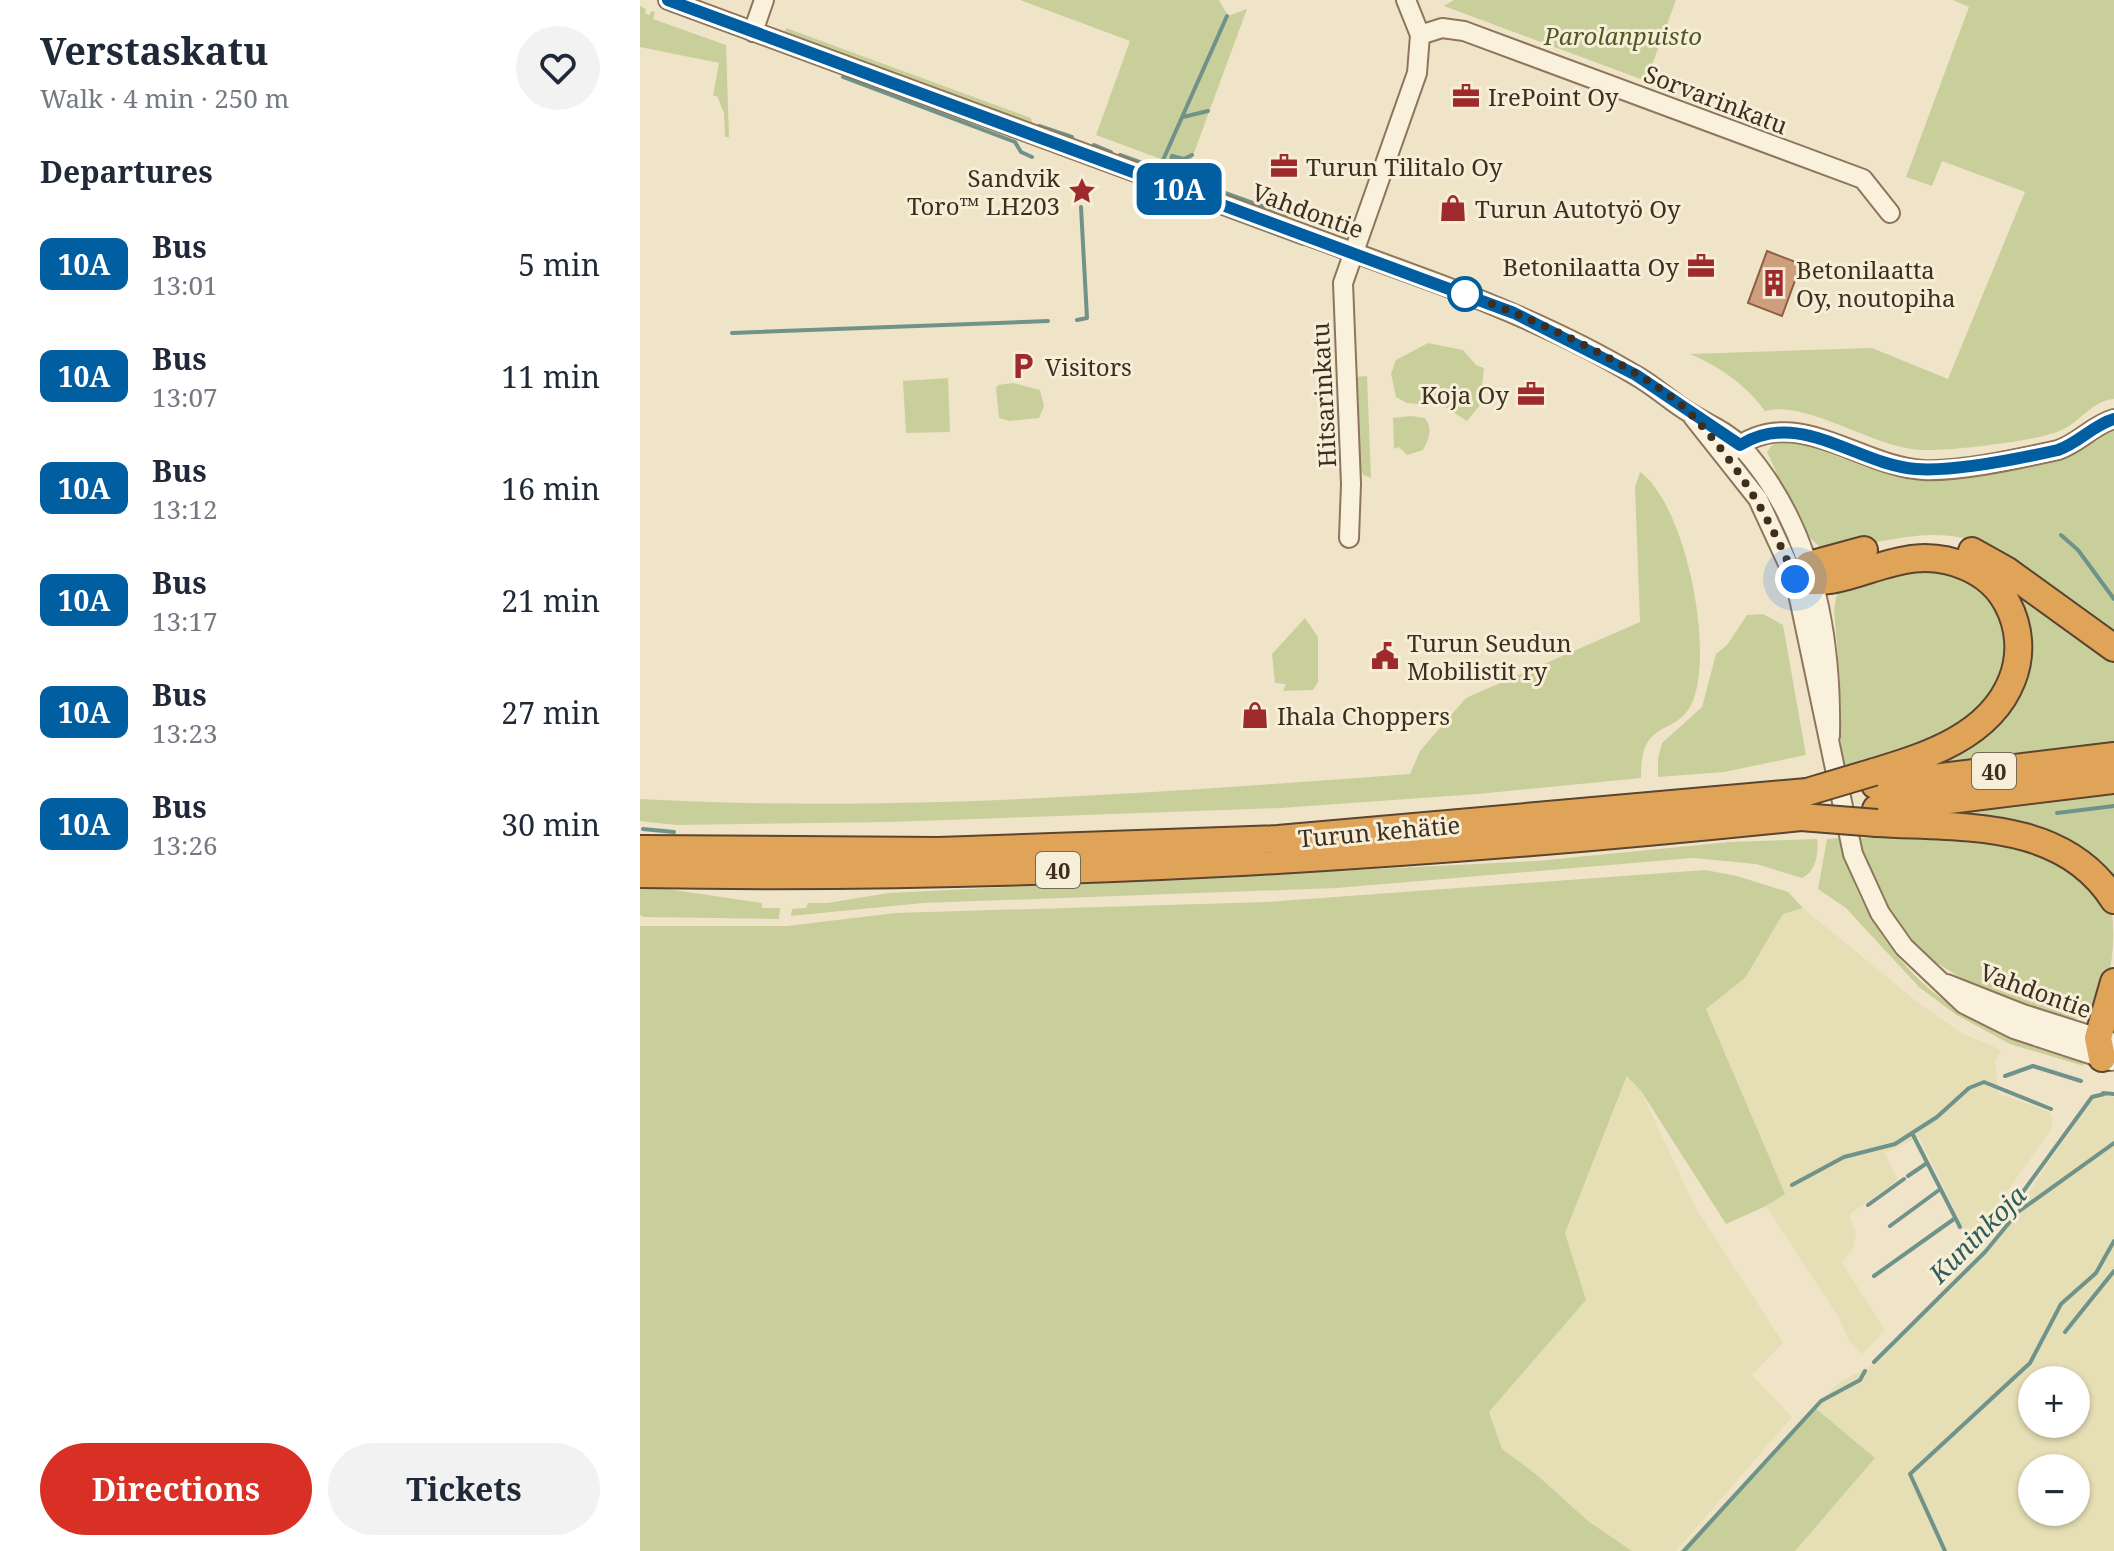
<!DOCTYPE html>
<html lang="en">
<head>
<meta charset="utf-8">
<style>
  body { margin:0; font-family:"Noto Serif",serif; background:#f2f2f3; color:#1f2937; height:100vh; display:flex; flex-direction:column; font-size:30px; white-space:nowrap }
  * { box-sizing:border-box; margin:0 }
  p { font-size:26px; color:#747a83 }
  .icon { flex:none; width:44px; height:44px; fill:none; stroke:currentColor; stroke-width:2; stroke-linecap:round; stroke-linejoin:round }
  .map { position:relative; flex:1; overflow:hidden }
  .side { display:flex; flex-direction:column; background:#fff; width:640px }
  .side>* { flex:none }
  .badge { padding:0 16px; border-radius:12px; font-size:28px; line-height:52px }
  .fabs { position:absolute; left:1378px; top:1366px; display:grid; gap:16px }
  .fabs a { display:grid; place-items:center; width:72px; height:72px; border-radius:50%; background:#fff; box-shadow:0 2px 6px #0004; font-size:40px }
  .you { position:absolute; width:40px; height:40px; margin:-20px; border:6px solid #fff; border-radius:50%; background:#1a73e8; box-shadow:0 0 0 12px #1a73e833 }
  .map>.badge { position:absolute; translate:-50% -50%; box-shadow:0 0 0 4px #fff }
  h2 { padding:0 40px; font-size:30px; line-height:72px }
  .round { display:grid; place-items:center; flex:none; width:84px; height:84px; border-radius:42px; background:#f2f2f3 }
  .headline { display:flex; align-items:center; justify-content:space-between; height:136px; padding:0 40px }
  h1 { font-size:38px; font-weight:700; line-height:60px }
  .cta { display:flex; gap:16px; margin-top:auto; padding:16px 40px }
  .cta a { flex:1; height:92px; border-radius:48px; background:#d93025; color:#fff; font-size:32px; font-weight:700; line-height:92px; text-align:center }
  .cta a+a { background:#f2f2f3; color:#1f2937 }
  ul { padding:0; list-style:none }
  li { display:flex; align-items:center; gap:24px; height:112px; padding:0 40px }
  li div { flex:1 }
  li b { display:block; font-size:30px }
  li em { font-style:normal }
  li .badge { min-width:88px; font-weight:700; text-align:center }
  main { display:flex; flex:1; min-height:0 }
  .map>svg:first-child { display:block }
  .farmland { fill:#e6deb5; fill-rule:evenodd }
  .green { fill:#c9cf9b }
  .lines { fill:none; stroke-linecap:round; stroke-linejoin:round }
  .stream { stroke:#6f938a; stroke-width:4 }
  .building { fill:#cf9f7d; stroke:#8d5f41; stroke-width:2 }
  .minor-casing { stroke:#8d765c; stroke-width:22 }
  .highway-casing { stroke:#5b4430; stroke-width:30 }
  .minor { stroke:#faf1dc; stroke-width:18 }
  .highway { stroke:#e0a458; stroke-width:26 }
  .highway-bridge-casing { stroke:#5b4430; stroke-width:30; stroke-linecap:butt }
  .highway-bridge { stroke:#e0a458; stroke-width:26 }
  .line-casing { stroke:#fff; stroke-width:18 }
  .line { stroke:#005ea1; stroke-width:12 }
  .walk { stroke:#3d2e20; stroke-width:8; stroke-dasharray:0 14.4 }
  .stop-dot { fill:#fff; stroke:#005ea1; stroke-width:4 }
  .labels { text-anchor:middle; dominant-baseline:central; stroke-width:6; stroke-linejoin:round; paint-order:stroke }
  .shield { fill:#f7eed8; stroke:#756857; stroke-width:2 }
  .shield-label { font-size:22px; font-weight:bold; fill:#3d2e20 }
  .park-label { font-size:24px; font-style:italic; fill:#4d5a26; stroke:#f7eed8 }
  .poi-label { font-size:24px; fill:#3d2e20; stroke:#f7eed8; text-anchor:start }
  .street-label { font-size:24px; fill:#3d2e20; stroke:#f7eed8 }
  .water-label { font-size:26px; font-style:italic; fill:#2f5d5a; stroke:#f7eed8 }
</style>
</head>
<body>
<main>
<section class="side">
<div class="headline"><div><h1>Verstaskatu</h1><p>Walk · 4 min · 250 m</p></div><a class="round"><svg class="icon" aria-label="heart" viewBox="0 0 24 24"><path d="M12 20l-8-8c-3-5 5-10 8-4 3-6 11-1 8 4z"/></svg></a></div>
<h2>Departures</h2>
<ul>
<li><span class="badge" style="background:#005ea1;color:#fff">10A</span><div><b>Bus</b><p>13:01</p></div><em>5 min</em></li>
<li><span class="badge" style="background:#005ea1;color:#fff">10A</span><div><b>Bus</b><p>13:07</p></div><em>11 min</em></li>
<li><span class="badge" style="background:#005ea1;color:#fff">10A</span><div><b>Bus</b><p>13:12</p></div><em>16 min</em></li>
<li><span class="badge" style="background:#005ea1;color:#fff">10A</span><div><b>Bus</b><p>13:17</p></div><em>21 min</em></li>
<li><span class="badge" style="background:#005ea1;color:#fff">10A</span><div><b>Bus</b><p>13:23</p></div><em>27 min</em></li>
<li><span class="badge" style="background:#005ea1;color:#fff">10A</span><div><b>Bus</b><p>13:26</p></div><em>30 min</em></li>
</ul>
<div class="cta"><a>Directions</a><a>Tickets</a></div>
</section>
<div class="map">
<svg width="1474" height="1551" viewBox="0 0 1474 1551">
  <rect width="100%" height="100%" fill="#f0e4c8"/>
  <path class="farmland" d="M1163,908l118,97 41,28 39,17 -6,12 4,32 51,18 3,10 -3,10 -72,99 -11,4 -48,-98 -34,16 13,27 -49,35 7,17 -3,17 -11,14 43,67 -23,24 -12,-12 -13,-27 -71,-109 19,-12 -79,-185 39,-31 38,-65z
    M988,1075l13,16 53,114 89,138 -31,32 40,42 -116,134h-44l-44,-30 -51,-46 -35,-26 -13,-37 97,-112 -21,-67z
    M1456,1094l18,3v454h-319l80,-93 -61,-51 27,-26 28,-14 86,-81 41,-46zM1392,1380h44v44h-44zM1392,1468h44v44h-44z"/>
  <path class="green" d="M380,0h199l9,16 19,-7 -59,160 -92,-34 34,-94z
    M814,0h222l-30,81 -202,-75z
    M1313,0h161v399c-22,2 -33,22 -52,31 -23,11 -112,21 -139,20 -49,-1 -116,-51 -158,-39 -20,-27 -45,-44 -75,-57l182,-6 76,31 77,-187 -83,-31 -10,25 -26,-9 63,-170z
    M0,6l6,3 -1,4 4,2 3,-4 3,1 -2,7 73,26 3,92h-4l-1,-24 -7,-17h-4l6,-33 -79,-16z
    M146,28l245,90 1,4 -2,5 -246,-92z
    M788,343l35,7 13,15 8,3 -4,37 -13,16 -22,-14 -38,-4 -11,-6 -5,-23 5,-14z
    M727,376l4,102 -7,-3 -6,-7 -3,-91z
    M308,378l2,54 -44,1 -3,-52z
    M373,383l27,7 4,16 -5,12 -30,3 -10,-3 -3,-30 2,-3z
    M771,416l14,2c8,11 4,21 -2,32l-16,5 -8,-8 -5,2 -1,-31z
    M1474,426v209l-127,-89c-56,-25 -106,0 -163,4 -32,-22 -40,-65 -57,-98l5,-7 12,-4 25,4 56,22 60,11 142,-22z
    M1000,472c46,33 75,180 52,231 -16,35 -52,13 -51,75l-163,16 -197,14 -392,14 -213,3 -36,-4v-22c256,14 514,-6 770,-25l10,-23 46,-53 174,-76 -5,-135z
    M1323,552l151,104v89l-196,25 94,-67 -7,-114z
    M1318,570l45,40 7,55 -39,61 -89,33 -39,6 -7,-73 3,-24 -5,-57 2,-14 5,-8 30,-17z
    M1123,614l20,11 23,130 -82,17 -66,5v-19l4,-15 40,-36 14,-53 11,-9 20,-30z
    M665,618l13,19v45l-5,8 -30,1 3,-7 -11,-1 -3,-29z
    M1474,794v91l-10,-14 -173,-57 80,-6z
    M1318,835l99,19 55,57c2,20 2,46 -4,66 -4,11 -8,30 -18,37 -30,21 -142,-39 -166,-61 -34,-32 -53,-72 -66,-115z
    M1201,838c10,62 62,142 118,171 37,20 81,32 120,47l5,10 -74,-22 -55,-30 -36,-27 -73,-79 -28,-19 9,-50z
    M1177,839c2,14 -1,33 -15,39l-46,-14 -63,-6 -356,30 -414,15 -132,13 1,-7 14,-1 2,-5h20l60,-10 648,-32 194,-19z
    M1065,870l32,6 51,16 15,16 -20,6 -38,64 -39,31 79,185 -19,12 -40,18 -85,-133 -14,-15 -62,157 21,67 -97,112 13,37 35,26 51,46 44,30h-992v-625h147l108,-13 372,-11z
    M0,885l122,18v5h18l-1,11 -136,-2 -3,-2z
    M1174,1407l61,51 -80,93h-115z"/>
  <g class="lines">
    <path class="stream" d="M203,77l172,65 6,10 11,5
      M543,117l25,-6
      M399,126l33,11
      M454,145l17,7
      M480,155l166,60
      M523,160l64,-144
      M531,162l1,-6 12,3 8,-4
      M520,191l143,53
      M437,320l10,-2 -6,-111
      M92,333l316,-12
      M1421,535l17,15 36,49
      M1417,813l57,-7
      M3,829l31,3
      M1365,1076l28,-10 48,15
      M1463,1093l11,1
      M1272,1133l48,94
      M1268,1176l19,-13
      M1152,1185l52,-28 51,-13 42,-27 32,-29 15,-6 67,27
      M1377,1200l75,-103 12,-3
      M1228,1205l36,-26
      M1250,1226l49,-36
      M1234,1276l80,-57
      M1425,1332l49,-61
      M1234,1362l111,-110 33,-40 96,-69
      M1044,1551l137,-150 39,-21 5,-9
      M1305,1551l-35,-77 120,-111 31,-59 35,-31 18,-32"/>
  </g>
  <path class="building" d="M1127,251l34,13 -19,52 -34,-13z"/>
  <g class="lines">
    <g class="minor-casing">
      <path id="minor" d="M28,0l774,285c66,25 132,53 193,90 20,11 36,27 55,38 17,11 36,18 51,33 72,80 91,187 89,290
        M113,32l11,-32
        M780,35l22,-7 22,3 399,148 27,34
        M1053,417l65,82 37,80 58,275 27,59 24,34 60,57 50,25 97,32
        M1091,452c60,-52 127,14 192,18 37,2 98,-12 135,-20 21,-7 35,-25 56,-31
        M709,538l2,-54 -8,-201 74,-210 3,-38 -14,-35
        M1307,984l76,30 91,29"/>
    </g>
    <g class="highway-casing">
      <path id="highway" d="M1332,551l34,19 108,78
        M1155,579c58,14 104,-42 172,-12 18,8 31,19 40,36 13,24 15,52 5,77 -22,56 -85,76 -138,92
        M1155,579l14,-14 55,-15
        M1235,785l239,-29
        M1236,809l238,-29
        M1237,823c84,5 186,-4 237,77
        M0,849l298,2 340,-12 529,-47
        M0,874c388,7 775,-17 1161,-57
        M1462,1058l-4,-20 16,-56"/>
    </g>
    <use href="#minor" class="minor"/>
    <use href="#highway" class="highway"/>
    <g class="highway-bridge-casing">
      <path id="highway-bridge" d="M1167,792l67,-20
        M1161,817l76,6"/>
    </g>
    <use href="#highway-bridge" class="highway-bridge"/>
  </g>
  <g class="lines">
    <g class="line-casing">
      <path id="line" d="M28,0l846,313 122,62 104,70c60,-37 115,19 176,24 40,3 102,-10 142,-19 21,-7 35,-25 56,-31"/>
    </g>
    <use href="#line" class="line"/>
    <path class="walk" d="M825,294c59,20 183,76 226,120 46,49 79,103 104,165"/>
  </g>
  <defs>
    <g id="office-bare" transform="scale(2.16)"><path d="M-6-3h4V-5.5h4V-3h4V5H-6ZM-1-4.5V-3h2v-1.5ZM-6 0V1H6V0Z" fill="#9e2a2b" stroke="#f7eed8" stroke-width="2.5" paint-order="stroke"/></g>
    <g id="sight-bare" transform="scale(2.16)"><path d="M0-6L1.8-2.2L6-1.7L2.9 1.2L3.7 5.4L0 3.3L-3.7 5.4L-2.9 1.2L-6-1.7L-1.8-2.2Z" fill="#9e2a2b" stroke="#f7eed8" stroke-width="2.5" paint-order="stroke"/></g>
    <g id="shop-bare" transform="scale(2.16)"><path d="M-5-2.5h2.3a2.7 3.5 0 0 1 5.4 0H5L5.5 6h-11ZM-1.5-2.5h3a1.5 2.3 0 0 0-3 0Z" fill="#9e2a2b" stroke="#f7eed8" stroke-width="2.5" paint-order="stroke"/></g>
    <g id="building-bare" transform="scale(2.16)"><path d="M-4-6H4V6H1V3H-1V6H-4ZM-2.5-4.3h1.7v1.8h-1.7ZM.8-4.3h1.7v1.8H.8ZM-2.5-1h1.7V.8h-1.7ZM.8-1h1.7V.8H.8Z" fill="#9e2a2b" stroke="#f7eed8" stroke-width="2.5" paint-order="stroke"/></g>
    <g id="parking-bare" transform="scale(2.16)"><path d="M-3.5-5.5H1a3.5 3.5 0 0 1 0 7H-1V5.5H-3.5ZM-1-3.4V-.6H.8a1.4 1.4 0 0 0 0-2.8Z" fill="#9e2a2b" stroke="#f7eed8" stroke-width="2.5" paint-order="stroke"/></g>
    <g id="civic-bare" transform="scale(2.16)"><path d="M-.6-6.5H3V-4.5H.6V-3L4-1V1h2V6H-6V1h2V-1L-.6-3ZM-1.2 2.5V6h2.4V2.5Z" fill="#9e2a2b" stroke="#f7eed8" stroke-width="2.5" paint-order="stroke"/></g>
  </defs>
  <g fill-rule="evenodd">
    <use href="#office-bare" x="826" y="96"/>
    <use href="#office-bare" x="644" y="166"/>
    <use href="#sight-bare" x="442" y="191"/>
    <use href="#shop-bare" x="813" y="208"/>
    <use href="#office-bare" x="1061" y="266"/>
    <use href="#building-bare" x="1134" y="283"/>
    <use href="#parking-bare" x="383" y="366"/>
    <use href="#office-bare" x="891" y="394"/>
    <use href="#civic-bare" x="745" y="656"/>
    <use href="#shop-bare" x="615" y="715"/>
  </g>
  <circle class="stop-dot" cx="825" cy="294" r="16"/>
  <g class="labels">
    <g class="shield">
      <rect x="1332" y="753" width="44" height="36" rx="6"/>
      <rect x="396" y="852" width="44" height="36" rx="6"/>
    </g>
    <g class="shield-label">
      <text x="1354" y="771">40</text>
      <text x="418" y="870">40</text>
    </g>
    <g class="park-label">
      <text x="983" y="35">Parolanpuisto</text>
    </g>
    <g class="poi-label">
      <text x="848" y="96">IrePoint Oy</text>
      <text x="666" y="166">Turun Tilitalo Oy</text>
      <text x="420" y="177" text-anchor="end">Sandvik<tspan x="420" dy="28">Toro™ LH203</tspan></text>
      <text x="835" y="208">Turun Autotyö Oy</text>
      <text x="1039" y="266" text-anchor="end">Betonilaatta Oy</text>
      <text x="1156" y="269">Betonilaatta<tspan x="1156" dy="28">Oy, noutopiha</tspan></text>
      <text x="405" y="366">Visitors</text>
      <text x="869" y="394" text-anchor="end">Koja Oy</text>
      <text x="767" y="642">Turun Seudun<tspan x="767" dy="28">Mobilistit ry</tspan></text>
      <text x="637" y="715">Ihala Choppers</text>
    </g>
    <g class="street-label">
      <text transform="translate(1076 99) rotate(21)">Sorvarinkatu</text>
      <text transform="translate(668 210) rotate(20)">Vahdontie</text>
      <text transform="translate(683 395) rotate(-93)">Hitsarinkatu</text>
      <text transform="translate(739 831) rotate(-5)">Turun kehätie</text>
      <text transform="translate(1396 990) rotate(20)">Vahdontie</text>
    </g>
    <g class="water-label">
      <text transform="translate(1337 1234) rotate(-45)">Kuninkoja</text>
    </g>
  </g>
</svg>
<div class="fabs">
<a>+</a>
<a>−</a>
</div>
<div class="you" style="left:1155px;top:579px"></div>
<b class="badge" style="left:539px;top:189px;background:#005ea1;color:#fff">10A</b>
</div>
</main>
</body>
</html>
